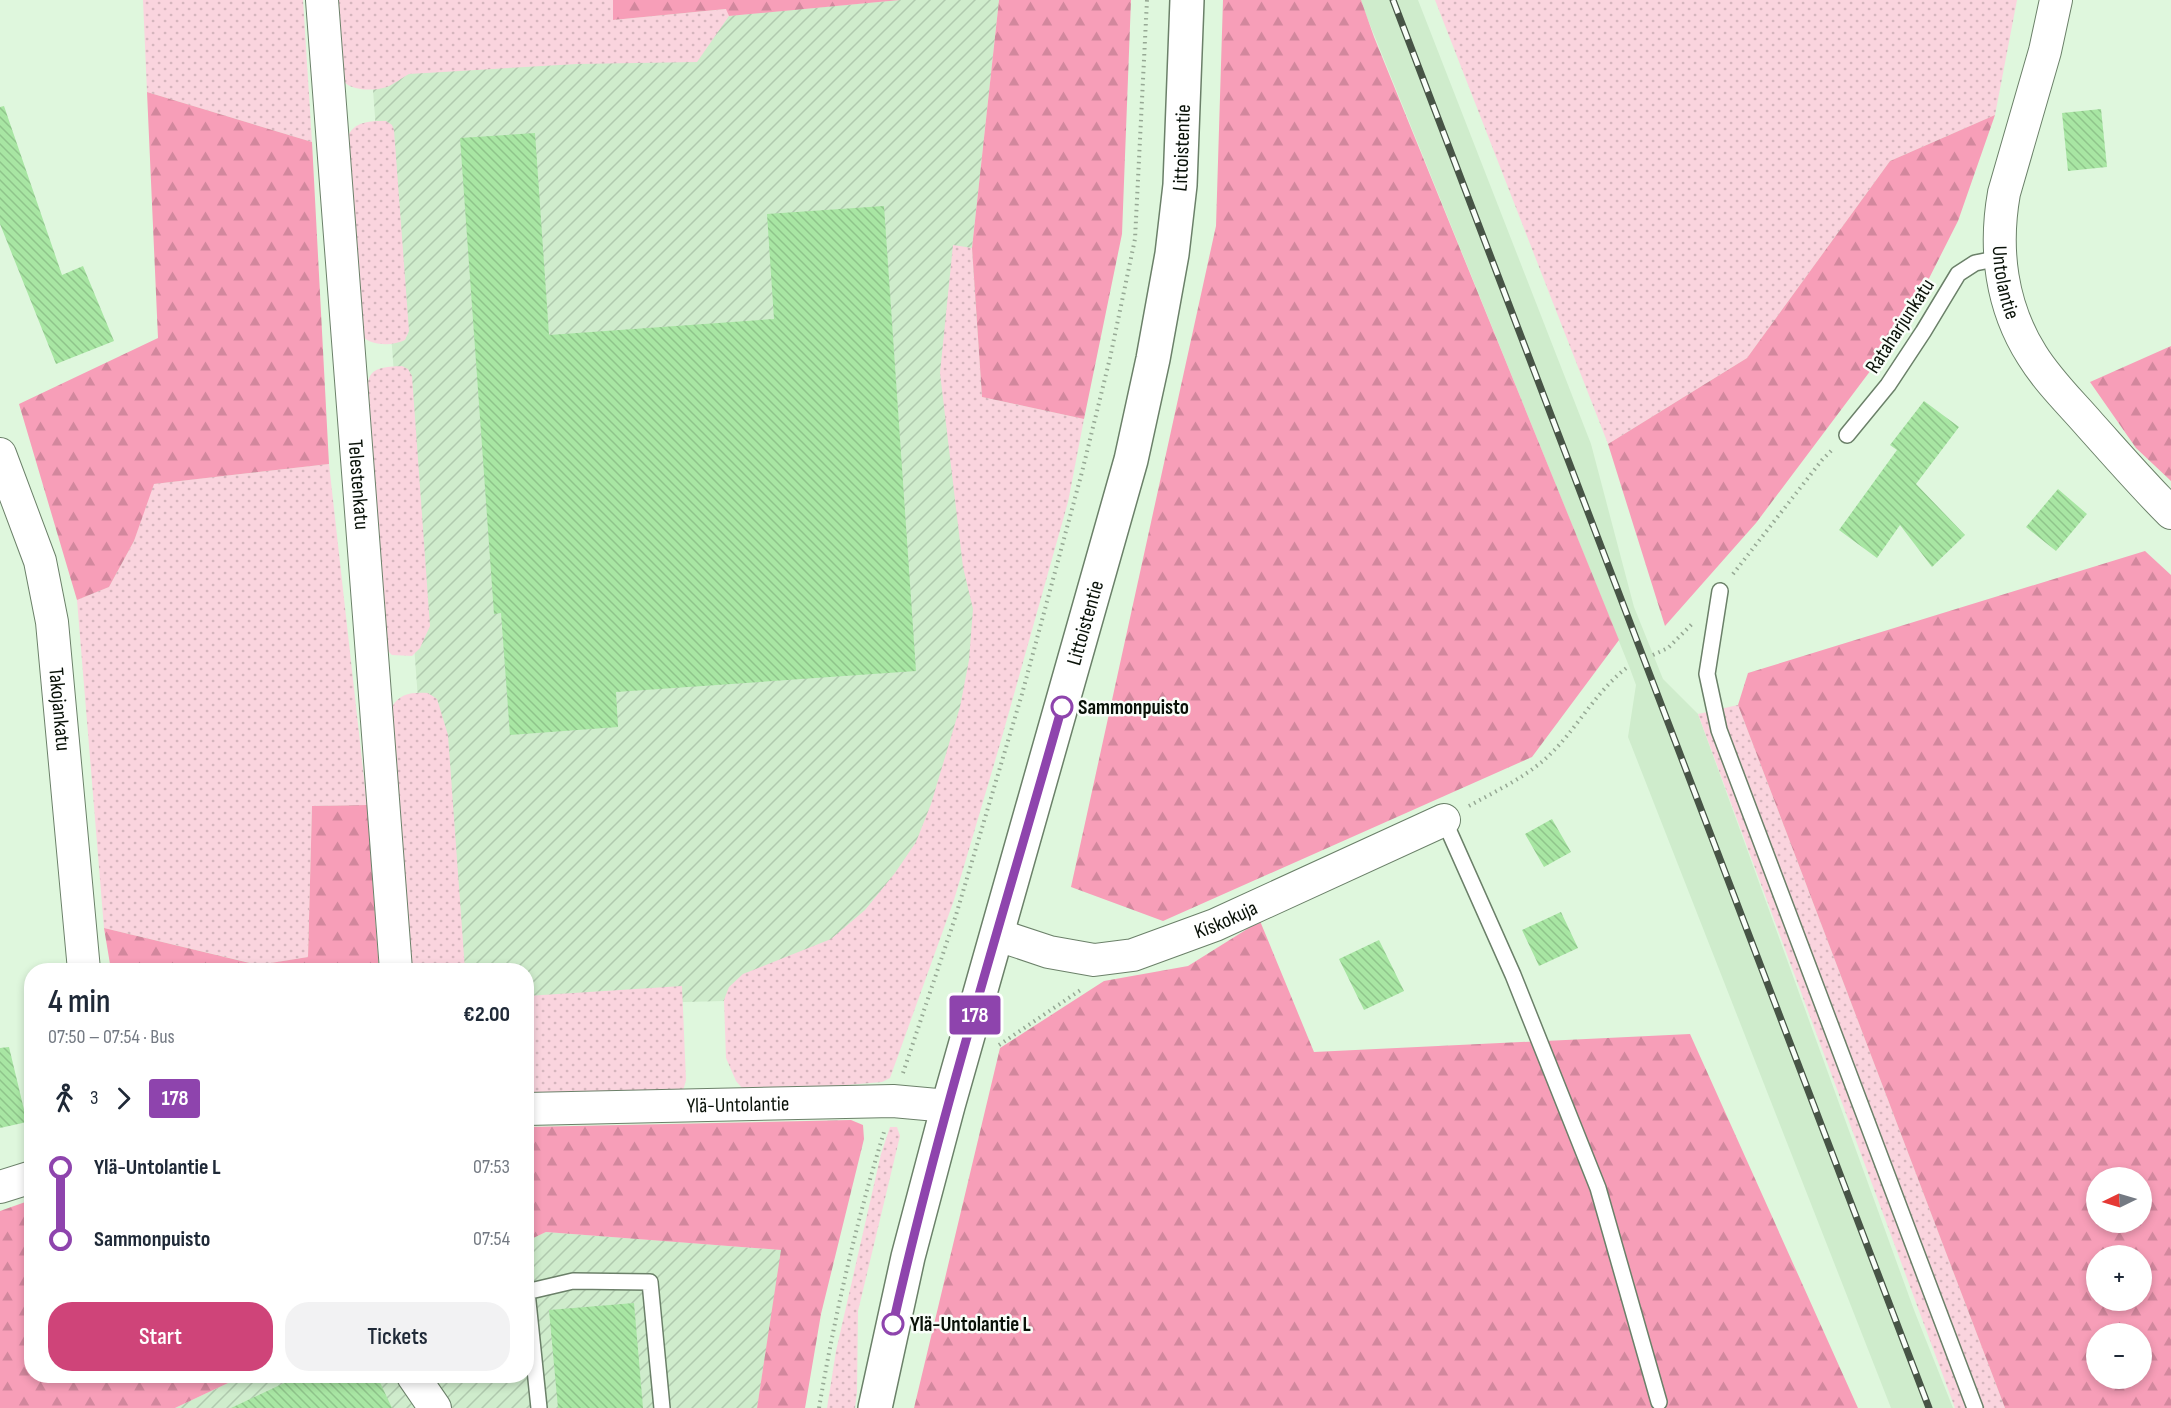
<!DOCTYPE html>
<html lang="en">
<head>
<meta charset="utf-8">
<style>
  body { margin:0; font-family:"Sofia Sans Condensed",sans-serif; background:#f2f2f3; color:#1f2937; height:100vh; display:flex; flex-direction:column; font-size:22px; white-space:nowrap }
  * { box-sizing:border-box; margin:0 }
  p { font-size:20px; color:#747a83 }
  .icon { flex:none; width:33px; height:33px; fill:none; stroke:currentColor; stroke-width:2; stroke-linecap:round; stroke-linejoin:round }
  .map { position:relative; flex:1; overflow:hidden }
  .sheet { position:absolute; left:24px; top:963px; width:510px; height:420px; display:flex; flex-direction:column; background:#fff; border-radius:24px; box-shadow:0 3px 9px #0003 }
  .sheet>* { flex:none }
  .badge { padding:0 12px; border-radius:4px; font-size:21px; line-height:39px }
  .needle { width:39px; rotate:265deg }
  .tools { position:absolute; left:2086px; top:1167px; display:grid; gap:12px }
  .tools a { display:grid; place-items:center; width:66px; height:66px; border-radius:50%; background:#fff; box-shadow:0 3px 9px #0003; font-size:30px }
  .map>.badge { position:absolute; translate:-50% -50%; box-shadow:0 0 0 3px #fff }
  .legs { display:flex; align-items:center; gap:9px; height:66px; padding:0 24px; font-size:20px }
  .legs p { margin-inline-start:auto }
  .headline { display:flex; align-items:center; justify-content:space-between; height:102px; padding:0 24px }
  h1 { font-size:33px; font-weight:600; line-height:45px }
  .cta { display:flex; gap:12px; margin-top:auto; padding:12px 24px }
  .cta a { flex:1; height:69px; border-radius:24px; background:#cf4479; color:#fff; font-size:24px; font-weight:600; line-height:69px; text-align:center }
  .cta a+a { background:#f2f2f3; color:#1f2937 }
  ul { padding:0 24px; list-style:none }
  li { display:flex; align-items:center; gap:21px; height:72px; font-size:22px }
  li i { display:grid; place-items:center; width:9px; height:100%; margin:0 8px; background:currentColor }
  li i::after { content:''; width:15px; height:15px; margin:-8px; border:4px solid; border-radius:50%; background:#fff }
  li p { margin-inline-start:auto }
  li:first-child i { background:linear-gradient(#0000 50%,currentColor 0) }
  li:last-child i { background:linear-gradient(currentColor 50%,#0000 0) }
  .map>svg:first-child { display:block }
  .built { fill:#cfeccc }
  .industrial { fill:url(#industrial-furrows) }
  .grass { fill:url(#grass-dots) }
  .forest { fill:url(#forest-firs); fill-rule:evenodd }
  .building { fill:url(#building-back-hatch) }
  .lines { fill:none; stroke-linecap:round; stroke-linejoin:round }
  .lane-casing { stroke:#6b8069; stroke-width:18 }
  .street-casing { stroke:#6b8069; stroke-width:34 }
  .secondary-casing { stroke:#6b8069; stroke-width:36 }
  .path { stroke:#96a894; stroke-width:4; stroke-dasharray:1.5 4.5; stroke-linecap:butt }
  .lane { stroke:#fff; stroke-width:15 }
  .street { stroke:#fff; stroke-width:32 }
  .secondary { stroke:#fff; stroke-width:33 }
  .rail-casing { stroke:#475446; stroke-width:7 }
  .rail { stroke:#f9fef9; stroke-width:4.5; stroke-dasharray:14; stroke-linecap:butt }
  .line-1-casing { stroke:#fff; stroke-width:14 }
  .line-1 { stroke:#8e44ad; stroke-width:9 }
  .stop-1-dot { fill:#fff; stroke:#8e44ad; stroke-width:3 }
  .labels { text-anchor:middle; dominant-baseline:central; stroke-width:5; stroke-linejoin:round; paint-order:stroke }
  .street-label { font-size:21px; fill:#091108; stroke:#f9fef9 }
  .stop-label { font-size:21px; font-weight:bold; fill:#091108; stroke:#f9fef9; text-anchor:start }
</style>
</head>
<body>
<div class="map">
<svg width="2171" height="1408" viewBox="0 0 2171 1408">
  <defs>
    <pattern id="industrial-furrows" width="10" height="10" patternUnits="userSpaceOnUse" patternTransform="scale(1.5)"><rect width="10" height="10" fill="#cfeccc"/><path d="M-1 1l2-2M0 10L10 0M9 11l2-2" fill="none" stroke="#b0c9ae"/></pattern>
    <pattern id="grass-dots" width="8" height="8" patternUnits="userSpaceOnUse" patternTransform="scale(1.5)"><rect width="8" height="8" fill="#fad4de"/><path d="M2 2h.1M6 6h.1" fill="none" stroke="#d5b5bd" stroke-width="1.8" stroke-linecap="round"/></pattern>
    <pattern id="forest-firs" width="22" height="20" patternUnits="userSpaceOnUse" patternTransform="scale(1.5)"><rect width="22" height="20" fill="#f79eb8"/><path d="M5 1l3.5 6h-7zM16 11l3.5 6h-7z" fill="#d2879d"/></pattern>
    <pattern id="building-back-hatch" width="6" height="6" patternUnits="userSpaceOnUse" patternTransform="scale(1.5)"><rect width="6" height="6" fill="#a8e6a3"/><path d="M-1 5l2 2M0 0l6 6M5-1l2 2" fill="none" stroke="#8fc48b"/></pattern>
  </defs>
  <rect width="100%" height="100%" fill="#dff7dd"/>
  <path class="built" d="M1360,0h58l173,444 43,163 29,72 35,35 216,596 39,98h-62l-263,-671 8,-52 -7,-19z"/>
  <path class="industrial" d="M900,0h99l-27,248 23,352 -74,278 -152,122 -242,6 -1,-36h-88l-68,-921z
    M546,1232l236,18 -25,158h-582l68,-32h283l1,-135z"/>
  <path class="grass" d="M143,0h160l9,142 -165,-50z
    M336,0h277v20l114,-11 2,7 -32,46 -120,2 -168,10c-7,4 -15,10 -22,13 -13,4 -34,4 -43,-5z
    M1435,0h582l-22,115 -105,46 -143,197 -139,86z
    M386,121l6,4 2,5 15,201 -4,9c-12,6 -32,6 -42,-3l-16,-199c7,-17 22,-17 39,-17z
    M953,245l19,3 10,149 102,22 -16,83 -68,242 -46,156 -64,178 -8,4 -130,11 -10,-5 -6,-7 -10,-23 -2,-58 5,-13 14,-13 88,-35 34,-29 30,-37 21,-31 15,-38 29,-97 9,-47 4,-51 -10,-42 -23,-194z
    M402,366l6,3 4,7 18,250 -10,22 -8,8 -20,-1 -5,-5 -19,-266c1,-18 19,-17 34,-18z
    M329,464l38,341 -55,1 -4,151 -49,8 -155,-37 -27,-328 32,-13 25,-46 19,-57z
    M428,693l9,6 11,36 17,235h-53l-20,-263c7,-14 21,-15 36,-14z
    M1738,705l267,703h-50l-257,-694z
    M682,986l4,94 -3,11 -156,7v-102z
    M890,1127h7l3,9 -42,175 -1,81 -2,16h-28l9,-57 45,-197z"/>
  <path class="forest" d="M613,0h287l-171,16 -3,-7 -113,11z
    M999,0h132l-9,234 -38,185 -102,-22 -10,-149z
    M1223,0h138l13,37 245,603 -87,117 -369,164 -92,-34 145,-661z
    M147,92l165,50 17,322 -175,20 -20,57 -25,46 -32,13 -58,-196 139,-66z
    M1995,115l-37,106 -51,101 -151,201 -91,103 -57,-182 139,-86 143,-197z
    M2171,346v135l-35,-33 -46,-66z
    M2145,551l26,24v833h-166l-267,-703 10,-32zM2097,1178h45v44h-45zM2097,1256h45v44h-45zM2097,1334h45v44h-45z
    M367,805l12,165h-268l-7,-42 154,37 50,-8 4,-151z
    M1260,921l54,131 376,-18 168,374h-944l86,-360 104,-67 84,-15z
    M851,1120l12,5 1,14 -43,175 -16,94h-48l24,-158 -235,-18 -19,9v-114z
    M31,1200l1,176h211l-68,32h-175v-197z"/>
  <path class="building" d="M4,106l58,169 21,-9 31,75 -58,23 -56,-140v-117z
    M2101,109l6,58 -39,4 -6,-58z
    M535,133l14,202 225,-16 -7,-105 117,-8 32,465 -300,21 2,35 -108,8 -9,-122 -7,1 -34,-476z
    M1924,401l35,26 -43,57 49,51 -33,32 -32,-42 -23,33 -38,-28 58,-80 -7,-5z
    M2058,489l29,25 -31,37 -30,-24z
    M1552,819l19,33 -27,15 -19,-33z
    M1561,912l17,36 -39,18 -17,-36z
    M1379,940l25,51 -40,19 -25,-51z
    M9,1047l18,75 -27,6v-80z
    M634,1303l9,105h-85l-9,-98z
    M299,1376h78l15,32h-161z"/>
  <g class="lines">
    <g class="lane-casing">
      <path id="lane" d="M1847,435l41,-50 35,-53 35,-58 17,-11 25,-5
        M1720,591l-13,83 12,56 256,678
        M1444,820l69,155 85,213 61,214
        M526,1292l47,-11 77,1 12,126
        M527,1292l12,116"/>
    </g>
    <g class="street-casing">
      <g id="street">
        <path id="s1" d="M322,0l74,970"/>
        <path id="s2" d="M2056,0l-11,51 -41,142c-10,56 -3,113 28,162 16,26 39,48 58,70 27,30 53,60 81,88"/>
        <path id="s3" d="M0,454l40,107 12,61 32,348"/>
        <path id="s4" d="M998,935l51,17 45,8 39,-5 82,-30 229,-105"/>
        <path id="s5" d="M526,1109l367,-8 55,5"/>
        <path d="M0,1187l32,-10"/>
        <path d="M413,1376l22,32"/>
      </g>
    </g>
    <g class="secondary-casing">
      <g id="secondary">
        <path id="s6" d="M875,1408l33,-151 40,-151 183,-646 22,-101 19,-105 8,-69 7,-185"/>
      </g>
    </g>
    <path class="path" d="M1733,574l89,-114 11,-11
      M1653,655l15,-7 24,-24
      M1469,806c25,-14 53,-27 75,-46 32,-28 50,-68 85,-94
      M999,1045l83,-56
      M903,1073l53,-158 66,-221 60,-222 28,-114 25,-119 12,-239
      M819,1408c16,-94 37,-185 65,-276"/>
    <use href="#lane" class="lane"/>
    <use href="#street" class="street"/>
    <use href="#secondary" class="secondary"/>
    <g class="rail-casing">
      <path id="rail" d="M1393,0l536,1408"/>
    </g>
    <use href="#rail" class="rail"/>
  </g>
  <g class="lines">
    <g class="line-1-casing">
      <path id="line-1" d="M893,1324c47,-208 111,-412 169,-617"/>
    </g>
    <use href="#line-1" class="line-1"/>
  </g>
  <g class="stop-1-dot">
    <circle cx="1062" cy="707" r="10"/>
    <circle cx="893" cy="1324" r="10"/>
  </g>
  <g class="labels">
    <g class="street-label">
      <text stroke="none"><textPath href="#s6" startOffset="1299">Littoistentie</textPath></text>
      <text stroke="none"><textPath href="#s2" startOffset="290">Untolantie</textPath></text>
      <text transform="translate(1900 326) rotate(-57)">Rataharjunkatu</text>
      <text stroke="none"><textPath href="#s1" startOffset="486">Telestenkatu</textPath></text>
      <text stroke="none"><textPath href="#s6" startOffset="813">Littoistentie</textPath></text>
      <text stroke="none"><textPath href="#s3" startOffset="264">Takojankatu</textPath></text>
      <text stroke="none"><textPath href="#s4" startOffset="238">Kiskokuja</textPath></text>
      <text stroke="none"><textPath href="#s5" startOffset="212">Ylä-Untolantie</textPath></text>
    </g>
    <g class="stop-label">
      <text x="1078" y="707">Sammonpuisto</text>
      <text x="910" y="1324">Ylä-Untolantie L</text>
    </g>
  </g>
</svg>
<div class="tools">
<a><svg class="needle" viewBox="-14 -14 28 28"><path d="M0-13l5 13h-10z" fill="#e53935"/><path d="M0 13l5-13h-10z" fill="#747a83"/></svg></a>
<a>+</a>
<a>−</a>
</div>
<b class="badge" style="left:975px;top:1015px;background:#8e44ad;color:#fff">178</b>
<section class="sheet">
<div class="headline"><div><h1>4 min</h1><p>07:50 – 07:54 · Bus</p></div><b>€2.00</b></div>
<div class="legs"><svg class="icon" aria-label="walk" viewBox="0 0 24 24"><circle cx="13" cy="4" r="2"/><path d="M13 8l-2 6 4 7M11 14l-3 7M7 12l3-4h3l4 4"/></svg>3<svg class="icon" aria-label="forward" viewBox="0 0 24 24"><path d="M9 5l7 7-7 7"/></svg><b class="badge" style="background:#8e44ad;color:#fff">178</b></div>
<ul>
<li><i style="color:#8e44ad"></i><b>Ylä-Untolantie L</b><p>07:53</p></li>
<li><i style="color:#8e44ad"></i><b>Sammonpuisto</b><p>07:54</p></li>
</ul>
<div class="cta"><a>Start</a><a>Tickets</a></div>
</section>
</div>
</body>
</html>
